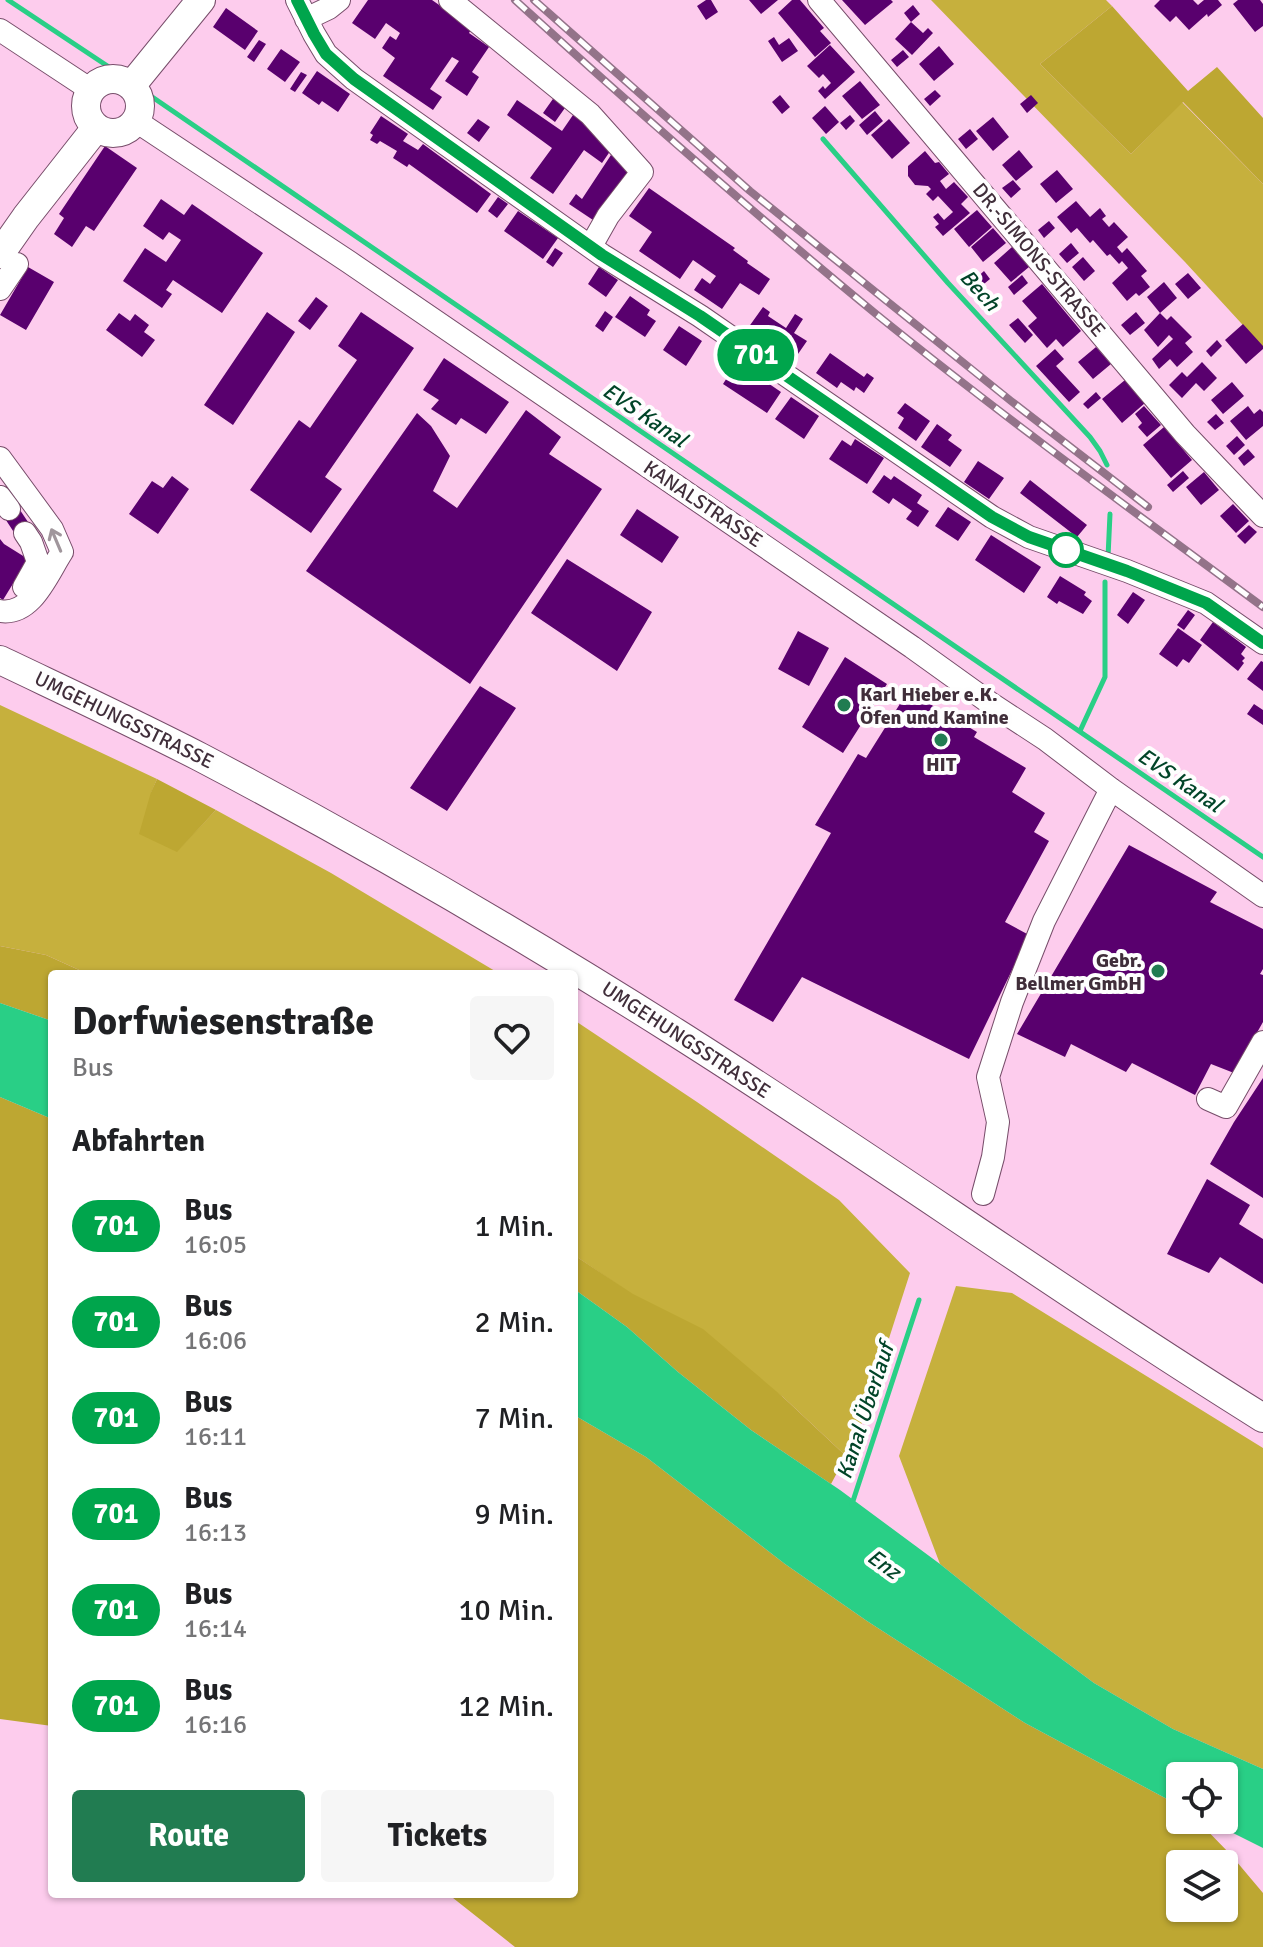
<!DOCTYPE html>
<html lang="de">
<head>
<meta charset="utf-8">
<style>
  body { margin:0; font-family:Signika,sans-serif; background:#f6f6f6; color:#202124; height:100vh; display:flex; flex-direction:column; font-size:30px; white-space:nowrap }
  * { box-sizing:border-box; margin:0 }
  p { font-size:26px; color:#757577 }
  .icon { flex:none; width:44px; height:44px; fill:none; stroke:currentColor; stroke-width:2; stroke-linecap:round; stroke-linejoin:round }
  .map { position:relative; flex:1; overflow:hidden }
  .side { position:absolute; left:48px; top:970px; width:530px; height:928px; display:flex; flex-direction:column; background:#fff; border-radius:8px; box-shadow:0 2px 6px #0004 }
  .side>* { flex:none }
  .badge { padding:0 16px; border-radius:26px; font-size:28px; line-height:52px }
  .buttons { position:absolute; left:1166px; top:1762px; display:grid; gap:16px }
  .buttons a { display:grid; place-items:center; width:72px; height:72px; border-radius:8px; background:#fff; box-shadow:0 2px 6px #0004; font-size:40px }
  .map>.badge { position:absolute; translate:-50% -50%; box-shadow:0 0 0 4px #fff }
  h2 { padding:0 24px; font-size:30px; line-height:72px }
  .round { display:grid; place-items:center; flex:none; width:84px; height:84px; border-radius:8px; background:#f6f6f6 }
  .headline { display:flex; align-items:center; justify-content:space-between; height:136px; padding:0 24px }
  h1 { font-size:38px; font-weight:700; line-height:60px }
  .action { display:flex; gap:16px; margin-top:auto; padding:16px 24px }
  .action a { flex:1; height:92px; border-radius:8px; background:#217c51; color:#fff; font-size:32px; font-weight:700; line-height:92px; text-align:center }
  .action a+a { background:#f6f6f6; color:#202124 }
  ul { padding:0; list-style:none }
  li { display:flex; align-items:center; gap:24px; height:96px; padding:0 24px }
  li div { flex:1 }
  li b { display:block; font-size:30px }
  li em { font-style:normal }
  li .badge { min-width:88px; font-weight:700; text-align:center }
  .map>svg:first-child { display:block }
  .green { fill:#c6b03d }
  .forest { fill:#bda732; fill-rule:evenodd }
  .water { fill:#29cf86 }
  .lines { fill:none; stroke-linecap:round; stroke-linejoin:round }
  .stream { stroke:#29cf86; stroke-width:5 }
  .building { fill:#59006e }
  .minor-casing { stroke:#774d6a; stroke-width:24 }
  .major-casing { stroke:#774d6a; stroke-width:30 }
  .minor { stroke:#fff; stroke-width:22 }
  .major { stroke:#fff; stroke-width:28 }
  .rail-casing { stroke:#937389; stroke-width:8 }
  .rail { stroke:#fefefe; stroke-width:5; stroke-dasharray:15; stroke-linecap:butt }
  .oneway { stroke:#a0969c }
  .line-casing { stroke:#fff; stroke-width:18 }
  .line { stroke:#00a54c; stroke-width:12 }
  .stop-dot { fill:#fff; stroke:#00a54c; stroke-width:4 }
  .poi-dot { fill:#217c51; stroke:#fefefe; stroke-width:3 }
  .labels { text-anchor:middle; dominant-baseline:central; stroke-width:8; stroke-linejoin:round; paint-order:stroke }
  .street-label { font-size:20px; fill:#402e3a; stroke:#fefefe }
  .poi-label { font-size:20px; font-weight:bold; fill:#402e3a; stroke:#fefefe; text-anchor:start }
  .water-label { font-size:22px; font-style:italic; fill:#014428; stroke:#fefefe }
</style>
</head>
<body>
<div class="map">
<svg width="1263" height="1947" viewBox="0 0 1263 1947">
  <rect width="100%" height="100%" fill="#fdcced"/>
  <path class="green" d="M931,0h175l6,6 -72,58 91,90 51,-52 81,82v163l-78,-85z
    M0,705l157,74 -6,14 26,58 39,-41 115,63 169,101h-412l-42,-19 -46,-9z
    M574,1020l123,82 142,98 71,73 -54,168 -10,15 -63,-59 -209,-142z
    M956,1286l56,7 251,155v321l-90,-40 -79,-46 -74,-55 -80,-64 -41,-108z"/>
  <path class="forest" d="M1112,6l76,85 29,-24 46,51v66l-80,-82 -52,52 -91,-90z
    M157,779l59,31 -39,42 -38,-18 12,-42z
    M0,946l46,9 42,19h-36v47l-52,-18z
    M0,1097l52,22v607l-52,-7z
    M574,1255l59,39 70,35 80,68 63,59 -15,28 -80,-54 -73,-58 -51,-45 -53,-38z
    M574,1415l72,42 139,107 82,57 158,102 155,83v14h17l34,35 32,38v54h-748l-67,-53h126zM1180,1864h44v44h-44z"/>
  <path class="water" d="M0,1003l52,18v98l-52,-22z
    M574,1289l53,38 51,45 73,58 89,60 100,74 80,64 74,55 79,46 90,40v79l-56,-28h17v-44h-44v30l-155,-83 -158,-102 -82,-57 -139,-107 -72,-42z"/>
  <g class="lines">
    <path class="stream" d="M8,0l116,77
      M142,90l1121,767
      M823,139l125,144 142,154 10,14 7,14
      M1108,557l2,-43
      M1080,731l25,-54v-95
      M852,1504l67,-204"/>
  </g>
  <path class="building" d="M368,0h64l40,28 -3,5 20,14 -17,25 7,5 -12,19 -22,-15 14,-20 -7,-4 -22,32 12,8 -9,13 -50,-34 12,-18 -13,-10 8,-12 6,4 4,-7 -14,-10 -11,16 -23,-16z
    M706,0h5l7,12 -12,8 -9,-14z
    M749,0h29l-17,14z
    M792,0h8l24,28 -4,3 11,12 -16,14 -37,-44z
    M842,0h49l2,2 -28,23z
    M1160,0h33l5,5 6,-5h14l4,5 -14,12 -1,-3 -18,16 -13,-14 -6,6 -16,-16z
    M1238,0h22l3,4v22l-8,6 -22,-28z
    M913,5l7,9 -9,8 -7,-9z
    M226,8l32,23 -13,19 -32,-23z
    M911,22l12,11 5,-5 5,5 -21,22 -17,-16z
    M774,37l5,8 10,-7 9,13 -16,11 -14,-21z
    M259,40l7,4 -12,18 -7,-5z
    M830,45l25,27 -30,27 -7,-8 5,-5 2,3 6,-6 -8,-9 -4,4 -12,-12z
    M939,46l15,18 -20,17 -15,-17z
    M281,49l19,13 -15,20 -18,-13z
    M903,50l6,7 -12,10 -6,-7z
    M317,71l33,23 -12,18 -16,-11 -3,4 -17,-12z
    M301,72l6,3 -12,17 -5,-3z
    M860,81l20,24 -18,14 -20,-23z
    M935,90l6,6 -11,10 -6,-7z
    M780,95l10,12 -8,7 -10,-12z
    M1031,95l7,8 -11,10 -7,-9z
    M555,96l12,9 -12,17 -12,-9z
    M517,100l45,31 11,-16 42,29 -13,19 -18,-13 -31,44 -23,-16 22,-30 -45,-33z
    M825,106l14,16 -13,12 -14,-16z
    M875,111l8,10 -16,14 -8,-10z
    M850,115l5,6 -9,9 -6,-7z
    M381,116l27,18 -5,7 15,9 5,-6 68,50 -14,19 -68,-49 -2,3 -14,-9 4,-7 -17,-10 -3,3 -7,-4 3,-5 -3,-2z
    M993,117l16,20 -16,14 -17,-20z
    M478,119l12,8 -11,15 -12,-9z
    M889,119l21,24 -18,16 -21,-24z
    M970,129l8,10 -12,10 -8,-10z
    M105,146l32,22 -43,63 -8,-5 -14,21 -18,-13 10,-16 -5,-4z
    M1019,150l14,17 -17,14 -14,-16z
    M925,151l10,12 4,-1 10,12 -9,7 6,8 8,-7 14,15 -7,7 9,9 -27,23 -8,-9 4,-3 -6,-7 5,-4 6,7 9,-8 -15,-16 -5,5 -7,-7 5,-5 -3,-3 -13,-1 -7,-9v-10z
    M611,155l21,14 -36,53 -27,-18 7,-10 6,5z
    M1057,170l16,19 -17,14 -16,-19z
    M1013,180l8,9 -10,9 -9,-10z
    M649,188l86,60 -2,2 15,11 -1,2 23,16 -11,16 -19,-12 -18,26 -28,-19 8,-12 8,6 6,-8 -23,-16 -13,19 -41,-28 13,-19 -23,-16z
    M498,197l10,7 -11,14 -9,-7z
    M161,199l23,16 8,-11 71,49 -41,60 -49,-33 -7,10 6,4 -10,14 -39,-27 22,-33 21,14 15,-22 -12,-8 -6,8 -20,-14z
    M1076,201l14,16 10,-9 6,8 -4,3 7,8 5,-5 14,15 -11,10 5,6 5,-5 20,23 -6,5 9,11 -11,9 -3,-3 -9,8 -15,-18 16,-15 -6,-7 -3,3 -9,-10 -3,2 -14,-16 -3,3 -13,-15 -6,5 -14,-16z
    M977,210l15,17 -23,20 -15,-18z
    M518,211l40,27 -15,21 -39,-28z
    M1049,221l6,7 -11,10 -6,-8z
    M993,228l13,15 -23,19 -12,-15z
    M1071,243l8,10 -12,10 -8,-9z
    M1012,247l17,20 -18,15 -17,-19z
    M555,248l8,5 -10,14 -7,-5z
    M1083,257l12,14 -11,10 -12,-14z
    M28,267l26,15 -28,48 -26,-15z
    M599,267l19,13 -12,17 -18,-13z
    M984,271l6,8 -11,9 -6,-7z
    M1188,273l13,15 -13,11 -13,-15z
    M1022,275l6,8 -14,12 -6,-8z
    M1164,282l13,16 -17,15 -13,-16z
    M1042,284l39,47 -18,16 -7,-8 -9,9 -19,-22 9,-8 -15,-17z
    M630,296l20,14 -3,5 9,6 -11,16 -30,-20z
    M316,297l12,9 -18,24 -12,-9z
    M763,307l7,5 -2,4 18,12 9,-14 8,5 -9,14 13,8 -9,13 -13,-9 7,-9 -8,-5 -10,14 -26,-17z
    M605,311l8,6 -10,15 -8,-6z
    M267,312l28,20 -62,93 -29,-20z
    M361,312l53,36 -89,129 17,12 -31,44 -61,-43 49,-70 11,8 47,-68 -19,-14z
    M1136,312l9,11 -15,12 -9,-10z
    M119,313l11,8 5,-7 14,11 -5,7 11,8 -13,17 -36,-27z
    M1160,313l7,7 4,-4 21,21 -7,6 8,9 -16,15 -7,-8 -11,10 -7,-10 21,-20 -4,-4 -11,12 -14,-17z
    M1018,318l15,17 -8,8 -16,-18z
    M1243,324l20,22v3l-17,15 -21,-24z
    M679,326l23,15 -16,25 -23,-16z
    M1217,340l5,6 -11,11 -5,-6z
    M1096,347l15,17 -18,15 -15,-17z
    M1055,349l9,10 -8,7 24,26 -11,10 -33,-36z
    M830,353l34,24 3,-4 7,5 -10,15 -8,-6 -2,4 -13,-9 -4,6 -21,-15z
    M444,358l65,44 -23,32 -25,-16 -5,7 -25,-16 8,-9 -16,-10z
    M737,362l44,30 -14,21 -44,-29z
    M1202,362l15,16 -13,13 -8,-8 -14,15 -13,-13 13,-13 5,5z
    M1125,380l20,23 -23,20 -20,-24z
    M1232,382l12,14 -21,18 -12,-14z
    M1096,392l5,6 -13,11 -5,-5z
    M791,397l28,19 -15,23 -29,-20z
    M905,403l25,18 -14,20 -18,-13 6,-10 -7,-5z
    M1144,406l17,19 -14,12 -9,-10 4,-4 -7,-9z
    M1248,406l6,8 6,-5 3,3v14l-17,14 -16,-19z
    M526,410l35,27 -12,17 53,35 -132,195 -164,-113 111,-158 14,13 19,30 -17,35 24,17z
    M1216,414l8,9 -9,7 -8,-8z
    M937,424l15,11 -4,5 14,10 -12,17 -29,-20z
    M1164,427l28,33 -21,18 -28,-33z
    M1237,436l8,9 -11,10 -8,-9z
    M855,439l29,19 -17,26 -38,-25 13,-19 9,6z
    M1248,449l7,8 -11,9 -6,-8z
    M978,461l26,17 -15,21 -25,-17z
    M1183,471l6,7 -16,14 -6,-7z
    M1204,472l15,18 -18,15 -15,-18z
    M884,475l7,5 3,-4 28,19 -5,8 12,8 -11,16 -12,-8 6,-8 -19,-13 -4,6 -17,-12z
    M172,476l17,13 -31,45 -29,-20 23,-33 11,7z
    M1030,480l57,45 -10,12 -57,-44z
    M16,504l16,24 -15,9 -15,-23z
    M1233,504l16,17 -13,12 -16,-17z
    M948,507l23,15 -13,19 -23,-15z
    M637,509l42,28 -17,26 -42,-28z
    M1249,525l8,7 -12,12 -8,-8z
    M991,535l50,32 -17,26 -49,-33z
    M0,539l4,5 24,15 -25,41 -3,-2z
    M567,559l85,53 -35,59 -86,-58z
    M1060,576l26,16 -2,3 8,6 -9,13 -24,-13 -2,3 -10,-7z
    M1133,592l12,8 -17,24 -11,-9z
    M1188,610l7,5 -11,15 -7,-5z
    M1213,622l33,25 -5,7 4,4 -3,3 2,2 -6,8 -38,-31z
    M1178,628l24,17 -13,18 -6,-4 -6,8 -18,-13z
    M798,631l31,17 -20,38 -31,-17z
    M845,657l42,27 -44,69 -41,-26z
    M1261,661l2,1v29l-16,-12z
    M480,686l36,22 -69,103 -37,-23z
    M908,691l69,41 -3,5 52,31 -14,24 33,21 -11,19 15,9 -44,81 24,13 -60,124 -167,-82 -29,45 -39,-22 97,-167 -16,-8 43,-71 8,4z
    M1254,704l9,6v15l-16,-11z
    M1129,845l88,47 -7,10 53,27v40l-3,5 3,1v47l-29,51 -23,-9 -16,31 -63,-32 -6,9 -55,-28 -6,13 -48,-23z
    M1263,1078v120l-53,-34 24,-42z
    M1207,1179l43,26 -11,19 24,15v45l-43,-27 -11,16 -42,-19z"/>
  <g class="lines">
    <g class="minor-casing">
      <path id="minor" d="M297,0l17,34 12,20 28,25 248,176 98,61 292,201 37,20 98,34 79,32 57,40
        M450,0l140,114 52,58 -34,44 -17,30
        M819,0l366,434 78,82
        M306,19l23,-11 10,-8
        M0,30l91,60
        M136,121l213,141 563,385 78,56 55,36 66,50 152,107
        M0,289l17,-25
        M0,458l52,71 10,23c-15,23 -30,64 -62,59
        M0,497l9,12
        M24,587l14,-25 -7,-20 -6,-9
        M1208,1099l18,8 37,-65
        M983,1194l10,-37 5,-35 -10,-45 24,-75 32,-81 67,-132"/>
    </g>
    <g class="major-casing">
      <path id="major" d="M86 106a27 27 0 1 1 54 0a27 27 0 1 1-54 0Z
        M131,86l70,-86
        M0,254l26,-37 70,-89
        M0,660c67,32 134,63 200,97 162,85 320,177 475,275 198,125 389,262 588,386"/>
    </g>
    <use href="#minor" class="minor"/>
    <use href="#major" class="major"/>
    <g class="rail-casing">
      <path id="rail" d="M515,0c118,107 238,213 361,314 126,102 257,197 387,293
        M534,0l216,191 261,210 137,106"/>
    </g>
    <use href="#rail" class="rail"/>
  </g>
  <defs><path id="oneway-shaft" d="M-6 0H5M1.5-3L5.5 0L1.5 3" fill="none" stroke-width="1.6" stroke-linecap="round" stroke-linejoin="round" transform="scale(2)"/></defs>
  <use class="oneway" href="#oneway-shaft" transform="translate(56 540) rotate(-113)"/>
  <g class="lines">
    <g class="line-casing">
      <path id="line" d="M297,0l17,34 12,20 28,25 248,176 98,61 292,201 37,20 98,34 79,32 57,40"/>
    </g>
    <use href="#line" class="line"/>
  </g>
  <circle class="stop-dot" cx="1066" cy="550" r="16"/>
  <g class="poi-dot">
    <circle cx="844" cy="705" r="8"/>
    <circle cx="941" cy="740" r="8"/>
    <circle cx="1158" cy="971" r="8"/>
  </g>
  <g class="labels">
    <g class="street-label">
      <text transform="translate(1039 260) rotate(50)">DR.-SIMONS-STRASSE</text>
      <text transform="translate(703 504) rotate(34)">KANALSTRASSE</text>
      <text transform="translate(124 720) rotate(26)">UMGEHUNGSSTRASSE</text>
      <text transform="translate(686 1040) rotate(33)">UMGEHUNGSSTRASSE</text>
    </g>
    <g class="poi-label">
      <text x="860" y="694">Karl Hieber e.K.<tspan x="860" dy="23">Öfen und Kamine</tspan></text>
      <text x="941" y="764" text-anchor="middle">HIT</text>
      <text x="1142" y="960" text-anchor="end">Gebr.<tspan x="1142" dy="23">Bellmer GmbH</tspan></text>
    </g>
    <g class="water-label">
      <text transform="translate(980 290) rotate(48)">Bech</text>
      <text transform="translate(645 415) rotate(34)">EVS Kanal</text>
      <text transform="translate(1180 780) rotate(34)">EVS Kanal</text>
      <text transform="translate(865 1411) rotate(-72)">Kanal Überlauf</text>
      <text transform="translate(884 1564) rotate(36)">Enz</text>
    </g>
  </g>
</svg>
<div class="buttons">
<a><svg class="icon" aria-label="locate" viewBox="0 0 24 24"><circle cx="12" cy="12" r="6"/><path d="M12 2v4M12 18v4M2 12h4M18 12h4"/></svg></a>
<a><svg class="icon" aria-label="layers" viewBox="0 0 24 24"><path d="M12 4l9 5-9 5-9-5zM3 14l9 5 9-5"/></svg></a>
</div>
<b class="badge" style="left:756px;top:355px;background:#00a54c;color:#fff">701</b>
<section class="side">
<div class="headline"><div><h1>Dorfwiesenstraße</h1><p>Bus</p></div><a class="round"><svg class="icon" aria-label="heart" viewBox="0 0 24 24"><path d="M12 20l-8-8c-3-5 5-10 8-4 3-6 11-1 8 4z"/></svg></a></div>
<h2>Abfahrten</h2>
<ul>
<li><span class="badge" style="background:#00a54c;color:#fff">701</span><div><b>Bus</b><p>16:05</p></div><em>1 Min.</em></li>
<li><span class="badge" style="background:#00a54c;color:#fff">701</span><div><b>Bus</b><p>16:06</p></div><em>2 Min.</em></li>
<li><span class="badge" style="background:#00a54c;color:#fff">701</span><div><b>Bus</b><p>16:11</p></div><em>7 Min.</em></li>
<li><span class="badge" style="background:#00a54c;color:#fff">701</span><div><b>Bus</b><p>16:13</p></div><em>9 Min.</em></li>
<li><span class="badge" style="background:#00a54c;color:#fff">701</span><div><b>Bus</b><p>16:14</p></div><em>10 Min.</em></li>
<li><span class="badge" style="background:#00a54c;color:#fff">701</span><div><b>Bus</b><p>16:16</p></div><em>12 Min.</em></li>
</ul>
<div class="action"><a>Route</a><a>Tickets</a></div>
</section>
</div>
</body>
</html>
